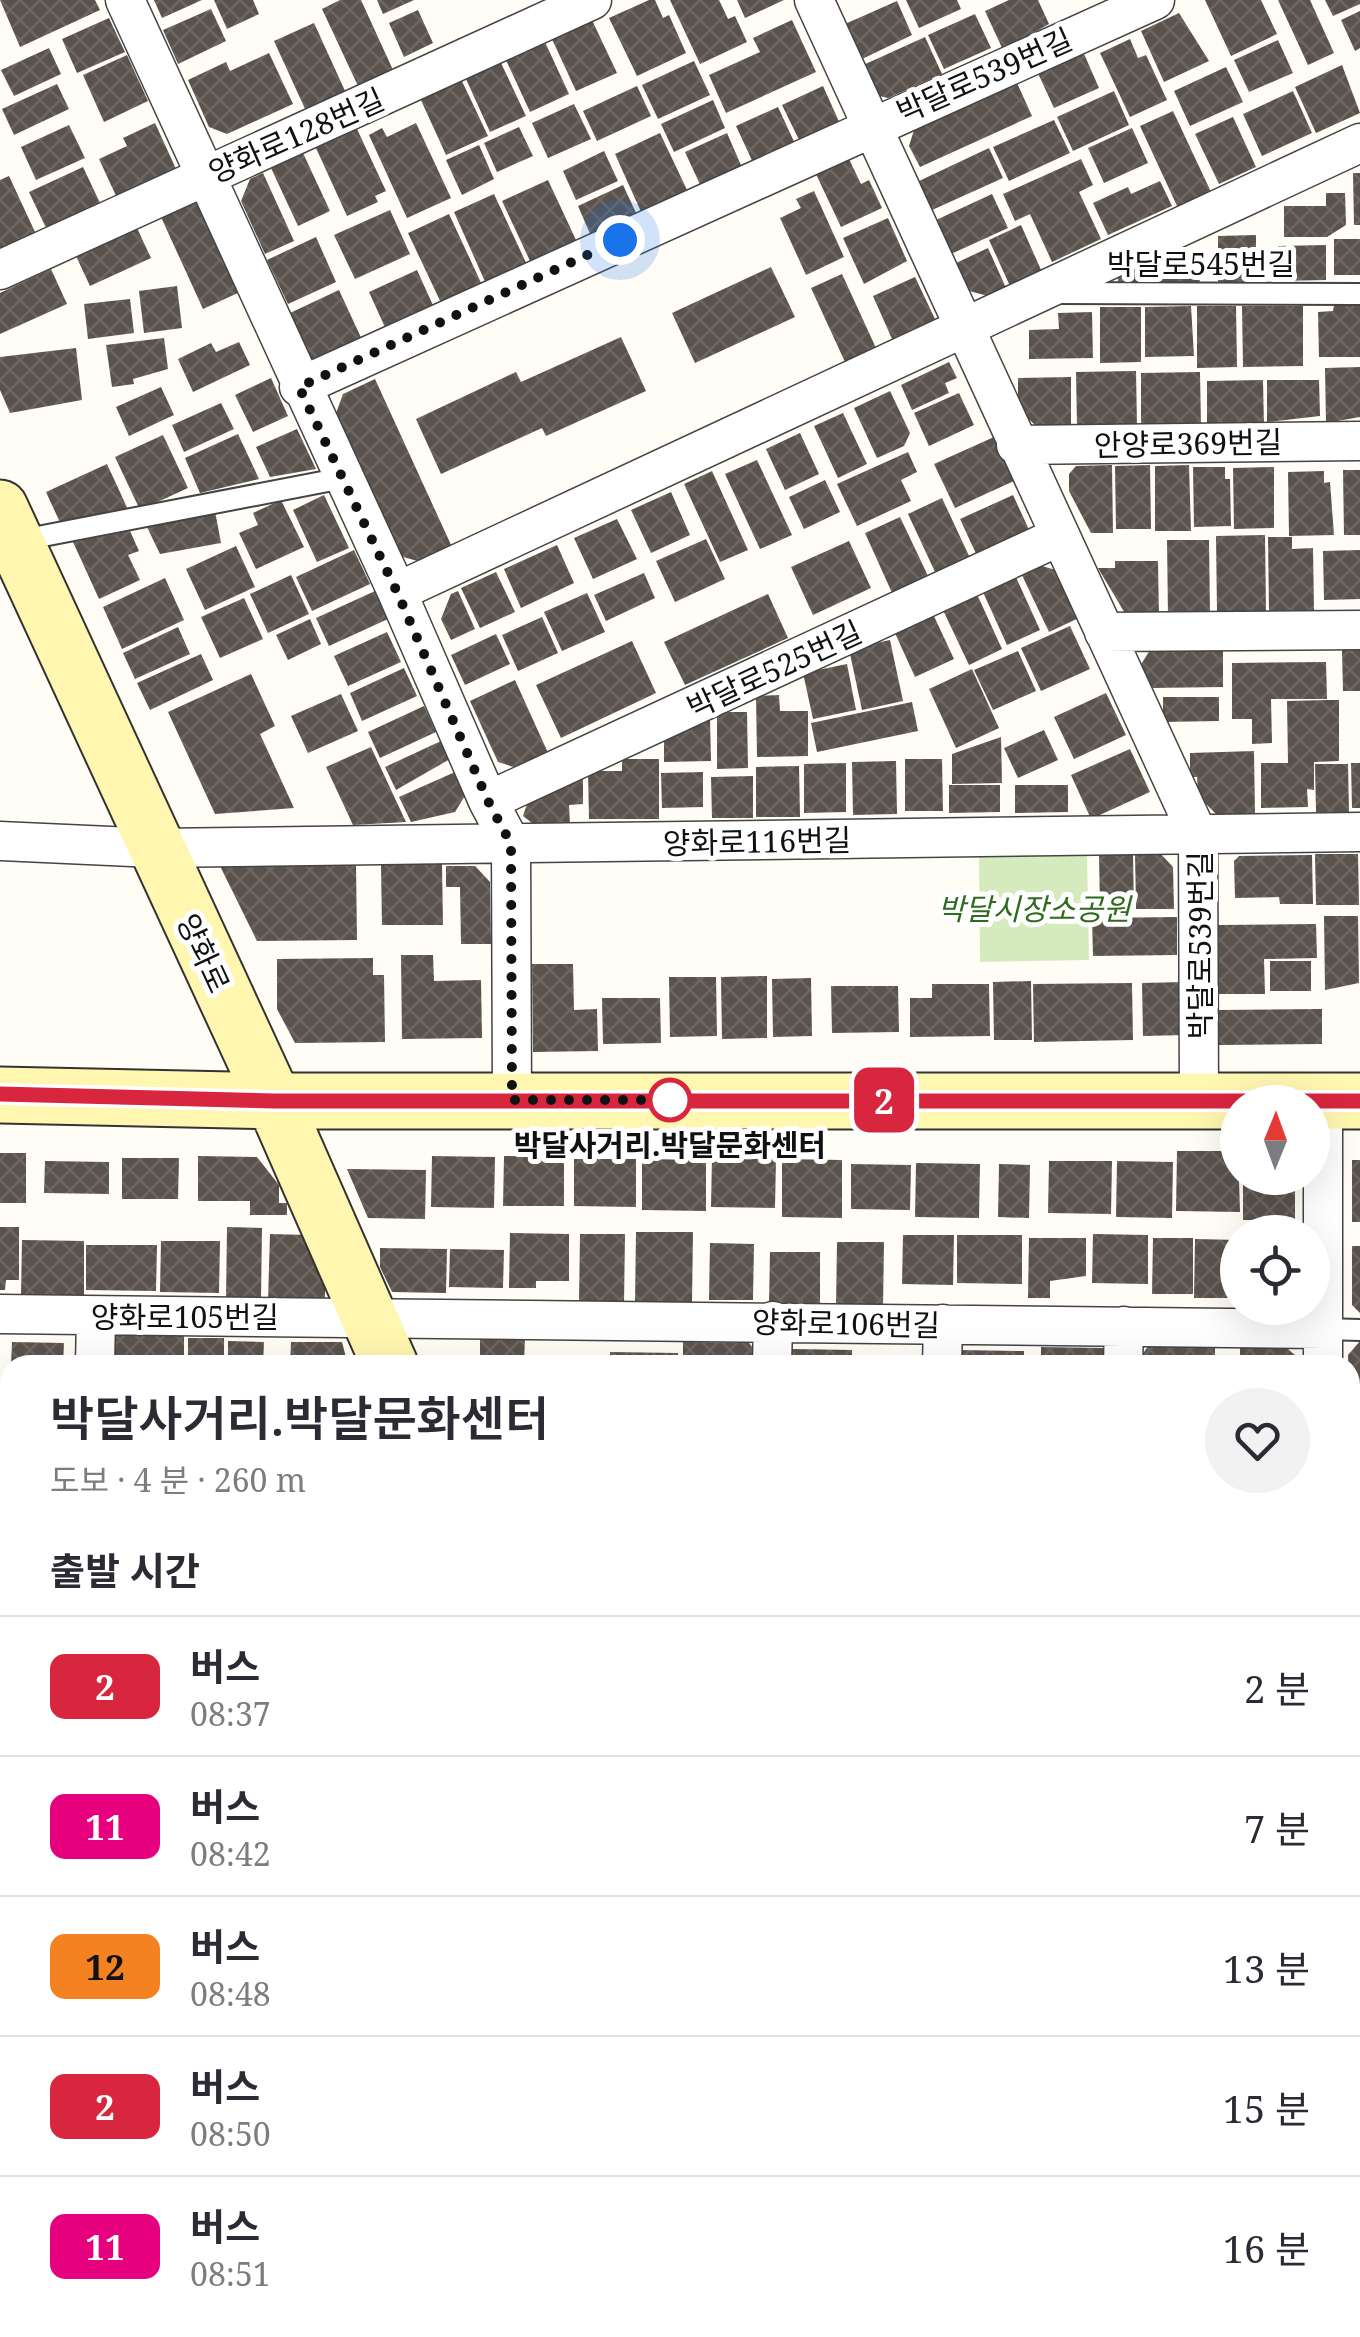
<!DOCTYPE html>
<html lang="ko">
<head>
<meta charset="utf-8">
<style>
  body { margin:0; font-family:"Noto Serif","Noto Sans KR",serif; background:#f2f2f3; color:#2b2b33; height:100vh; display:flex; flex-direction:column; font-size:38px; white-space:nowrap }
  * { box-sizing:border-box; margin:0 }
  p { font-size:32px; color:#7c7c81 }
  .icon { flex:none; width:55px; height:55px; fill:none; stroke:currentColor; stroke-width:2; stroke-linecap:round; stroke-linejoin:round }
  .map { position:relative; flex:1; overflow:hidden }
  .drawer { position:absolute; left:0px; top:1355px; width:1360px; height:982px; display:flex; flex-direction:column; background:#fff; border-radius:30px 30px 0 0; box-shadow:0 10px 40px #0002 }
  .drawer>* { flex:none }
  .badge { padding:0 20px; border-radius:15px; font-size:35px; line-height:65px }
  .needle { width:65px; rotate:1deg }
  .fabs { position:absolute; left:1220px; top:1085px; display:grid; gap:20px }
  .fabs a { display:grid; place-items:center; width:110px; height:110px; border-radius:50%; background:#fff; box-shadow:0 10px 40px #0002; font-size:50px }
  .you { position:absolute; width:50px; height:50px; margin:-25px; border:8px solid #fff; border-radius:50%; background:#1a73e8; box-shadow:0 0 0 15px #1a73e833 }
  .map>.badge { position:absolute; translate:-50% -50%; box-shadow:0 0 0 5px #fff }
  h2 { padding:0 50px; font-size:38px; line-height:90px }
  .round { display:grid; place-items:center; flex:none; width:105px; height:105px; border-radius:52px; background:#f2f2f3 }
  .overview { display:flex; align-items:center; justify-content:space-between; height:170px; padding:0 50px }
  h1 { font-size:48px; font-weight:600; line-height:75px }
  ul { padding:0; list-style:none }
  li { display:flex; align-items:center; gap:30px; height:140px; padding:0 50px; border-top:2px solid #e1e1e2 }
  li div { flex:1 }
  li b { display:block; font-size:38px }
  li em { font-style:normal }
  li .badge { min-width:110px; font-weight:700; text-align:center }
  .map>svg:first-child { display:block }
  .green { fill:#d5ebbd }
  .building { fill:url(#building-cross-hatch) }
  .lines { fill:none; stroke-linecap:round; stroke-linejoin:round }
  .lane-casing { stroke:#444; stroke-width:24 }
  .street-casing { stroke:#444; stroke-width:41 }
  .secondary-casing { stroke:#333; stroke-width:59 }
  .lane { stroke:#fff; stroke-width:20 }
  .street { stroke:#fff; stroke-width:38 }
  .secondary { stroke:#fff6b0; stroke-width:55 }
  .line-casing { stroke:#fff; stroke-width:22 }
  .line { stroke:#d7263d; stroke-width:15 }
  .walk { stroke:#111; stroke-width:10; stroke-dasharray:0 18 }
  .stop-dot { fill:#fff; stroke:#d7263d; stroke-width:5 }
  .labels { text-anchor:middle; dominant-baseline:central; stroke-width:10; stroke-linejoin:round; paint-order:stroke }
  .street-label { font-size:30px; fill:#111; stroke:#fff }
  .park-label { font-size:30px; font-style:italic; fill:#2f6b1f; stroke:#fff }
  .stop-label { font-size:30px; font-weight:bold; fill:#111; stroke:#fff }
</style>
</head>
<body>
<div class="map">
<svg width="1360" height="2337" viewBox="0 0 1360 2337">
  <defs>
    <pattern id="building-cross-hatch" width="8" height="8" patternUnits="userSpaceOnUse" patternTransform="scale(2.5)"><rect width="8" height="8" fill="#5a524d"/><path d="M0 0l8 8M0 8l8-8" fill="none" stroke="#6d6662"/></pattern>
  </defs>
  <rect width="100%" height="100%" fill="#fffdf5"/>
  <path class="green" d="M1087,854l2,106 -109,2 -1,-106z"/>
  <path class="building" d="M0,0h95l5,10 -80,37z
    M154,0h48l-40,18z
    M214,0h39l6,14 -32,15z
    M340,0h21l32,70 -35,16 -36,-77z
    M377,0h37l-31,14z
    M649,0h6l8,18 6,-3 17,38 -49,23 -28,-58z
    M670,0h49l9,19 7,-3 12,26 -47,22z
    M737,0h47l-39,18z
    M906,0h51l4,9 -42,19z
    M1009,0h29l11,24 -46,26 -18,-39z
    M1205,0h56l16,34 -46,22z
    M1278,0h32l24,53 -26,12z
    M1325,0h35v4l-27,12z
    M897,1l15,34 -50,24 -17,-35z
    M211,9l15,32 -48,23 -15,-34z
    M418,10l15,33 -29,14 -15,-34z
    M1360,11v37l-5,3 -14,-31z
    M1179,13l30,48 -45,21 -23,-51z
    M975,14l16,34 -47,21 -16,-34z
    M109,18l16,34 -48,21 -15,-34z
    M591,18l26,55 -41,18 -25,-54z
    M792,20l24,52 -90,41 -17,-38 51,-23 -7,-14z
    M314,23l32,70 -40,18 -32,-70z
    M925,37l17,37 -54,24 -13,-3 -14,-29z
    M1130,39l8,19 8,-3 21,45 -37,17 -30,-64z
    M1278,40l15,33 -44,19 -15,-32z
    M545,42l24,52 -39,18 -24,-52z
    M1081,47l18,41 -45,20 -18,-39z
    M49,48l12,26 -47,22 -13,-26z
    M269,53l24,51 -66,30 -18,-7 -21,-47 38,-18 4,9z
    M127,55l21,46 -44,21 -21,-47z
    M694,61l16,34 -52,24 -16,-34z
    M501,63l25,53 -36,16 -24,-53z
    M1342,65l18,48 -44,20 -21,-46z
    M1226,67l17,35 -53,24 -16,-35z
    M461,79l27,57 -42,19 -26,-57z
    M1017,83l15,33 -112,51 -11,-21 5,-16z
    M57,84l12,25 -55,26 -12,-26z
    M637,86l14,30 -54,25 -14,-30z
    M823,86l18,40 -40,18 -19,-39z
    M1114,91l15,34 -56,26 -16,-34z
    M1293,91l19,42 -50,23 -19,-42z
    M713,100l12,28 -51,24 -13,-28z
    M574,104l17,35 -43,19 -16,-35z
    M778,107l19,41 -42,19 -19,-41z
    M1173,111l38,81 -33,16 -38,-82z
    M1233,117l23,50 -37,17 -24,-50z
    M1054,120l16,33 -61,28 -16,-34z
    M155,123l22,48 -60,27 -18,-39 28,-13 -4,-8z
    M416,123l35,75 -44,20 -38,-83 13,-7 5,9z
    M69,125l16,33 -49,22 -15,-33z
    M519,127l14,29 -36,16 -13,-29z
    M1132,128l16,35 -44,20 -16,-35z
    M357,129l29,62 -11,5 3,6 -31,14 -31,-68z
    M660,133l28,59 -46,22 -27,-60z
    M727,133l17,39 -41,19 -18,-39z
    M479,145l15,34 -32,16 -16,-35z
    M989,148l14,30 -71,32 -13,-29z
    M604,151l14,30 -42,19 -13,-29z
    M303,153l27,58 -32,15 -27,-58z
    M847,155l14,29 8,-4 13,28 -41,19 -27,-57z
    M1081,159l12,26 -14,7 22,47 -49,23 -22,-48 -15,7 -12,-27z
    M83,167l18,38 -54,25 -18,-38z
    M263,173l31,68 -29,13 -24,-53 9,-22z
    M1353,173h7v52h-6z
    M9,176l26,56 -35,17v-69z
    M548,180l28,60 -46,21 -28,-60z
    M1160,181l12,25 -64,29 -15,-32 35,-16 3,7z
    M623,185l14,30 -46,21 -13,-30z
    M191,188l49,104 -37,17 -48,-105z
    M814,191l30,66 -38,18 -26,-57 21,-10 -5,-9z
    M1326,193h19l1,32 -19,12h-43v-31h42z
    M494,194l34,73 -41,19 -33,-74z
    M992,194l16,34 -57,26 -15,-34z
    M390,210l20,44 -55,25 -21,-44z
    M449,214l34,73 -41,18 -34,-72z
    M888,218l19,43 -43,23 -21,-46z
    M1021,225l21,47 -32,14 -21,-46z
    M137,228l14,30 -61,28 -14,-30z
    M1256,235v48h-38v-47z
    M316,237l20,45 -48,22 -21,-44z
    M1334,239h26v36h-26z
    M1326,245v35l-48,1v-35z
    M988,248l19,42 -15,7 -23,-6 -13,-28z
    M1199,261l1,25 -82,1v-11l41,-14z
    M771,267l24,50 -100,46 -23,-50z
    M51,269l16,35 -67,30v-41z
    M417,270l19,42 -48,22 -19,-42z
    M842,274l34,74 -31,14 -34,-74z
    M915,277l20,42 -43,20 -19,-43z
    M177,286l5,42 -38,5 -5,-42z
    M339,290l25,54 -40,18 -14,-4 -20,-45z
    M130,299l4,34 -46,6 -4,-35z
    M1334,305h26v52h-41l-1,-45 15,-1z
    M1191,306l3,50 -49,1v-50z
    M1197,306h39l1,61 -40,1z
    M1242,306h61v60l-60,1z
    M1100,307h41v55l-41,1z
    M1092,312l1,46 -64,1v-29l30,-1 -1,-16z
    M621,337l25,54 -100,45 -4,-8 -101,46 -25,-55 100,-47 5,10z
    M164,338l4,31 -35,10 1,5 -22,3 -6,-42z
    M239,342l11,23 -57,27 -15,-33 33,-16 5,9z
    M76,348l6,52 -72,13 -10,-23v-33z
    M949,362l8,16 -12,5 4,10 -37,17 -11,-25z
    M1360,367v50l-34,6 -1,-55z
    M1136,371l1,55 -60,1 -1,-55z
    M1200,372l1,55 -60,1v-55z
    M1071,377v48h-36l-17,-16v-31z
    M271,378l17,38 -35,16 -18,-37z
    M375,379l77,168 -31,15 -21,-6 -65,-140 8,-22z
    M1263,380l1,47 -57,1v-47z
    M1267,380h52l1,36 -53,6z
    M161,387l13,28 -45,21 -13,-29z
    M890,391l20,42 -6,13 -27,12 -23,-50z
    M959,393l15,32 -45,21 -15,-33z
    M221,403l13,26 -50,23 -12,-27z
    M843,413l24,51 -29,14 -24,-52z
    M297,429l19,40 -46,8 -14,-30z
    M800,433l19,41 -34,16 -19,-41z
    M238,434l21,45 -59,14 -15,-35z
    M163,435l25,53 -48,22 -25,-53z
    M994,437l20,44 -59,27 -21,-44z
    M908,452l9,20 -16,8 10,21 -54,25 -20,-42z
    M757,460l35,75 -32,14 -35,-75z
    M107,464l24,52 -68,13 -17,-37z
    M1112,465l1,68h-22l-22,-42v-17l7,-8z
    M1150,465l1,64h-35l-1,-63z
    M1189,465l2,66h-36v-65z
    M1193,467h32v12h5l1,47 -37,1z
    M1274,467v61l-40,1 -1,-61z
    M1343,470h17v65h-16z
    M712,471l36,79 -28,12 -36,-78z
    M1324,471v12l6,-1 4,53 -45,1 -1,-64z
    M825,480l15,32 -36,17 -15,-32z
    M671,492l19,43 -39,18 -20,-43z
    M324,495l25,53 -32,14 -24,-52z
    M1013,495l18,39 -53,24 -18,-39z
    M942,498l28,60 -34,16 -28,-60z
    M281,500l23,47 -48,22 -17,-36 19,-8 -5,-12z
    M215,511l6,32 -61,11 -14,-29z
    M900,517l29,61 -36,17 -28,-62z
    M617,519l20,40 -44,20 -19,-41z
    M130,531l9,20 -11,4 12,25 -41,19 -26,-57z
    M1265,535l1,77 -49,1 -1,-77z
    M1268,537h24v12l21,-1 1,62 -45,1z
    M706,539l19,40 -50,23 -19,-41z
    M1167,540h42l1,76 -42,1z
    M849,541l22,47 -58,27 -22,-48z
    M557,545l17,38 -53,25 -17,-39z
    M236,546l19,41 -50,23 -19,-41z
    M354,550l16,34 -58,27 -16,-34z
    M1360,550v49l-36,1 -1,-49z
    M1115,561h43l1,58 -30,1 -31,-52h17z
    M1035,564l28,8 20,44 -34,16 -29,-61z
    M496,572l19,40 -35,16 -19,-40z
    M644,573l11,25 -49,23 -12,-26z
    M291,575l18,39 -41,19 -18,-39z
    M1015,575l25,55 -33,15 -25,-55z
    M165,578l19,42 -62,29 -19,-42z
    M375,591l13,28 -59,27 -13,-28z
    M458,591l17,38 -24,11 -10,-21 10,-25z
    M976,592l26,57 -33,16 -27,-57z
    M587,593l18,39 -43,19 -18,-39z
    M768,594l20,44 -103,47 -21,-43z
    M244,598l19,41 -43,19 -19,-41z
    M933,614l21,45 -39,18 -21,-46z
    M542,617l16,36 -40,18 -16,-36z
    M310,619l11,25 -33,16 -12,-25z
    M1070,626l20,43 -49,22 -20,-43z
    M178,627l12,27 -55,25 -12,-26z
    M387,632l14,30 -53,24 -14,-30z
    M496,634l14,30 -45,21 -14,-30z
    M890,640l13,61 -41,9 -13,-61z
    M632,641l24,52 -95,45 -25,-53z
    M1223,646v41l-72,1 -13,-19 14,-22z
    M1360,649v42h-17l-1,-41z
    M1018,651l18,40 -43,19 -19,-40z
    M201,654l12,26 -63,30 -13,-27z
    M1326,662l1,37h-56l1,44 -20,1v-25h-20v-56z
    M847,664l9,46 -43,9 -10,-46z
    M404,668l13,28 -55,25 -12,-28z
    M972,669l27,59 -43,20 -27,-59z
    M251,674l24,52 -15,8 34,74 -79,6 -47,-102z
    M515,680l34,75 -29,14 -22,-7 -28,-61z
    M1106,693l20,42 -52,24 -20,-42z
    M341,694l17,37 -50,22 -17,-37z
    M779,695l1,16h28v45l-51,1 -1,-61z
    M1163,697h56v24l-56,1z
    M1327,700h12v61l-25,1v28l-7,-1 1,18 -47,1v-45h27l-1,-62z
    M912,702l6,29 -101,21 -6,-29z
    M424,706l12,26 -56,26 -12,-26z
    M717,712h30l1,56 -31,1z
    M700,719h10l1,42 -47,1v-25z
    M1044,730l14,30 -40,18 -14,-30z
    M1001,737l1,46 -50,1v-30z
    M441,741l9,18 -54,31 -11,-23z
    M371,747l35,75 -53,3 -27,-58z
    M1130,749l20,43 -59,27 -20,-44z
    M1254,751l1,64 -37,1 -20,-20 -1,-19h-7v-24z
    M622,759h37v60h-70l-1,-48h34z
    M905,759h37l1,52h-38z
    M896,761l1,53 -44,1 -1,-53z
    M846,763v49l-42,1v-49z
    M1351,763h9v45h-8z
    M1315,764h33l1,48h-33z
    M799,766l1,51h-44v-50z
    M455,772l11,22 -11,18 -44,10 -12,-25z
    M703,772v35l-41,1 -1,-35z
    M583,775v29l-14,1 1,21h-34l-13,-10 5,-15z
    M753,776v42h-41l-1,-41z
    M949,785h51v27l-51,1z
    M1015,785h53v27l-53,1z
    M1159,852l14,15 1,42h-38l-1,-56z
    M1133,854l1,55h-34l-1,-54z
    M1315,854h43l1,51h-43z
    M1312,855l1,49h-33l-1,-7 -44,1 -1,-37 5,-5z
    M356,864l1,76 -100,1 -37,-75z
    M442,864l1,61h-61l-1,-60z
    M446,866h29l15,16 1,62h-30l-1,-57h-14z
    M1324,916h34l1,67 -34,7z
    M1177,917v38l-84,1 -1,-38z
    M1316,924l1,34 -53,1 1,35h-46l-1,-69z
    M401,955h32l1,26 47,-1 1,58 -80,1z
    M373,958v17h11l1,67 -90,1 -18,-34v-50z
    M1270,961h41v30h-41z
    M532,964h41l1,46 23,-1 1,42 -65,1z
    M767,976v62l-45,1 -1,-62z
    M669,977h47l1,59 -47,1z
    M811,978l1,58 -39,1 -1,-58z
    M1031,981l1,59h-38l-1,-58z
    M1185,982l1,53 -43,1 -1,-53z
    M1132,983l1,57 -99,2 -1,-58z
    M932,984h57l1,52 -80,1v-39h22z
    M831,986h67l1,46 -67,1z
    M602,998h58l1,45 -58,1z
    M1322,1009v35l-103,1v-35z
    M1177,1151h61l2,61 -64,-1z
    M0,1153h26v50h-26z
    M198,1156l59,1 22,28v18h8v12h-37v-14h-52z
    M432,1156l63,1 -1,51 -63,-1z
    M504,1156l60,1v49h-61z
    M712,1157l64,2 -1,49 -64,-1z
    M122,1158h57l-1,41h-56z
    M574,1159h62v48l-62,-1z
    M642,1159l64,1v51l-64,-1z
    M782,1159l60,1v58l-60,-1z
    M1352,1160h8v62h-8z
    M45,1161l64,1v32l-65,-1z
    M1049,1161h63l-1,53 -63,-1z
    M1117,1161l56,1 -1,56 -56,-1z
    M916,1163l64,1 -1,54 -64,-1z
    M851,1164l60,1 -1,45 -59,-1z
    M999,1164l31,1 -1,53 -31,-1z
    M347,1169l79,1 -1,49 -57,-1z
    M1243,1178h52v42h-52z
    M0,1227h19v53h-13l-1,10h-5z
    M227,1227l35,1 -1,72 -35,-1z
    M636,1232h57l-1,72 -57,-1z
    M510,1233l59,1v47h-33v7h-27z
    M270,1234l39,1 16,36v30h-57z
    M580,1234h45l-1,70 -45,-1z
    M1093,1234l55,1v49l-56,-1z
    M903,1235h51l-1,50 -51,-1z
    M957,1235h65v49l-65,-1z
    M1029,1238h57v38l-36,5v17h-22z
    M1153,1238h40v56h-41z
    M1195,1239l43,1 -1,58h-43z
    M22,1240l62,1v55l-63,-1z
    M161,1241h59l-1,52 -59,-1z
    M837,1242h47l-1,66 -47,-1z
    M710,1243l44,1 -1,56h-44z
    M86,1245h71l-1,46 -70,-1z
    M1352,1246h8v67l-8,-8z
    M380,1248l67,1 -1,44 -54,-1 -12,-25z
    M450,1249l54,1 -1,38 -54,-1z
    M770,1252h50v52h-51z
    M111,1333l73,1v31h-74z
    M480,1336l45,1 -1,28h-44z
    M188,1338h36v27h-36z
    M228,1341l36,1 -1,23h-35z
    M1360,1341v79h-10l-2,-65z
    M12,1342l52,1 -1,22h-52z
    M291,1342h51l6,23h-58z
    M683,1342l66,1 9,12v10h-75z
    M1151,1342l64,1v22h-80z
    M1240,1343h41l14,12v10h-55z
    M1041,1347l64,1 -1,17h-63z
    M792,1349l60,1v15h-60z
    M957,1350l67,1v14h-67z
    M610,1352l68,1v12h-68z
    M539,1355l66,1v9h-66z
    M860,1355l61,1v9h-61z
    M1350,1442h10v43h-10z
    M0,1722h8l-1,70h-7z
    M1360,2128v57h-10v-56z
    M1352,2196h8v56h-8z
    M1350,2259h10v52h-10z"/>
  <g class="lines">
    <g class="lane-casing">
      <path id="lane" d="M1057,293l303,1
        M17,541l326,-63
        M1323,1329l37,1"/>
    </g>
    <g class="street-casing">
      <path id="street" d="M125,0l272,592 91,209 23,43 1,256
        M814,0l384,835 1,265
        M0,270l592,-270
        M299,387l856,-387
        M1016,445l344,-4
        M397,592l963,-449
        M1104,632l256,-2
        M488,801l572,-265
        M0,841l154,7 1206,-16
        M1323,1101v264
        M0,1314l1323,15
        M95,1365l1,-49
        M772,1365l1,-44
        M942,1365l1,-41
        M1123,1365l1,-39
        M1350,1524h10
        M0,1693h10
        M1350,2100l10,-1
        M1319,2337v-9"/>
    </g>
    <g class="secondary-casing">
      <path id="secondary" d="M0,508l274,593 116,264
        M0,1095l274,6h1086
        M1150,2328l5,9"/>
    </g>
    <use href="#lane" class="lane"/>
    <use href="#street" class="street"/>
    <use href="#secondary" class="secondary"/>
  </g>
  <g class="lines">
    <g class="line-casing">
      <path id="line" d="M0,1094l274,7h1086"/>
    </g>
    <use href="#line" class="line"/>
    <path class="walk" d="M620,240l-321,147 98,205 91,209 23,43 1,256h158"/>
  </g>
  <circle class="stop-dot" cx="670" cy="1100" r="20"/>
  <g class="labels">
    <g class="street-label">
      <text transform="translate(984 75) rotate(-24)">박달로539번길</text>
      <text transform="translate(296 135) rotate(-24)">양화로128번길</text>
      <text x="1201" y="263">박달로545번길</text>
      <text transform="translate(1188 443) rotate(-1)">안양로369번길</text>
      <text transform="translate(774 669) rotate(-25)">박달로525번길</text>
      <text transform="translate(757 841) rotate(-1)">양화로116번길</text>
      <text transform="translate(1199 945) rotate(-90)">박달로539번길</text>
      <text transform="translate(204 953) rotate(65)">양화로</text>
      <text x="185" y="1316">양화로105번길</text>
      <text transform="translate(846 1323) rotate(1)">양화로106번길</text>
    </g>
    <g class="park-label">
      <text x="1034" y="908">박달시장소공원</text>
    </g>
    <g class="stop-label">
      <text x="670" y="1144">박달사거리.박달문화센터</text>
    </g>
  </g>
</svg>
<div class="fabs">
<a><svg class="needle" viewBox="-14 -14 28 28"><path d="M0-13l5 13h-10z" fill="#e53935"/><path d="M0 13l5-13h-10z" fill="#7c7c81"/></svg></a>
<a><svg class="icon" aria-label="locate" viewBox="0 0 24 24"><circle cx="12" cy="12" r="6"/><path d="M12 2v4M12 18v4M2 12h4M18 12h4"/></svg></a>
</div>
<div class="you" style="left:620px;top:240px"></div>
<b class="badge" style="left:884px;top:1100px;background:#d7263d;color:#fff">2</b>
<section class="drawer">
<div class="overview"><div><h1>박달사거리.박달문화센터</h1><p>도보 · 4 분 · 260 m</p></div><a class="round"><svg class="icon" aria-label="heart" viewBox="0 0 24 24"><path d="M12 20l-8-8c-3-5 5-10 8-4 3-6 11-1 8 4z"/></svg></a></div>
<h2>출발 시간</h2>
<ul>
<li><span class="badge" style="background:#d7263d;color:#fff">2</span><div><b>버스</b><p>08:37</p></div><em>2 분</em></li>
<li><span class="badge" style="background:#e6007e;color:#fff">11</span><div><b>버스</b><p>08:42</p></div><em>7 분</em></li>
<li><span class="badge" style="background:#f58220;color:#111">12</span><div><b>버스</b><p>08:48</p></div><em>13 분</em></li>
<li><span class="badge" style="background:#d7263d;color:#fff">2</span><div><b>버스</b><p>08:50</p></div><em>15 분</em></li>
<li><span class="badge" style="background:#e6007e;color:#fff">11</span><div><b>버스</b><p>08:51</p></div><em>16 분</em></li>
</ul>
</section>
</div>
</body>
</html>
